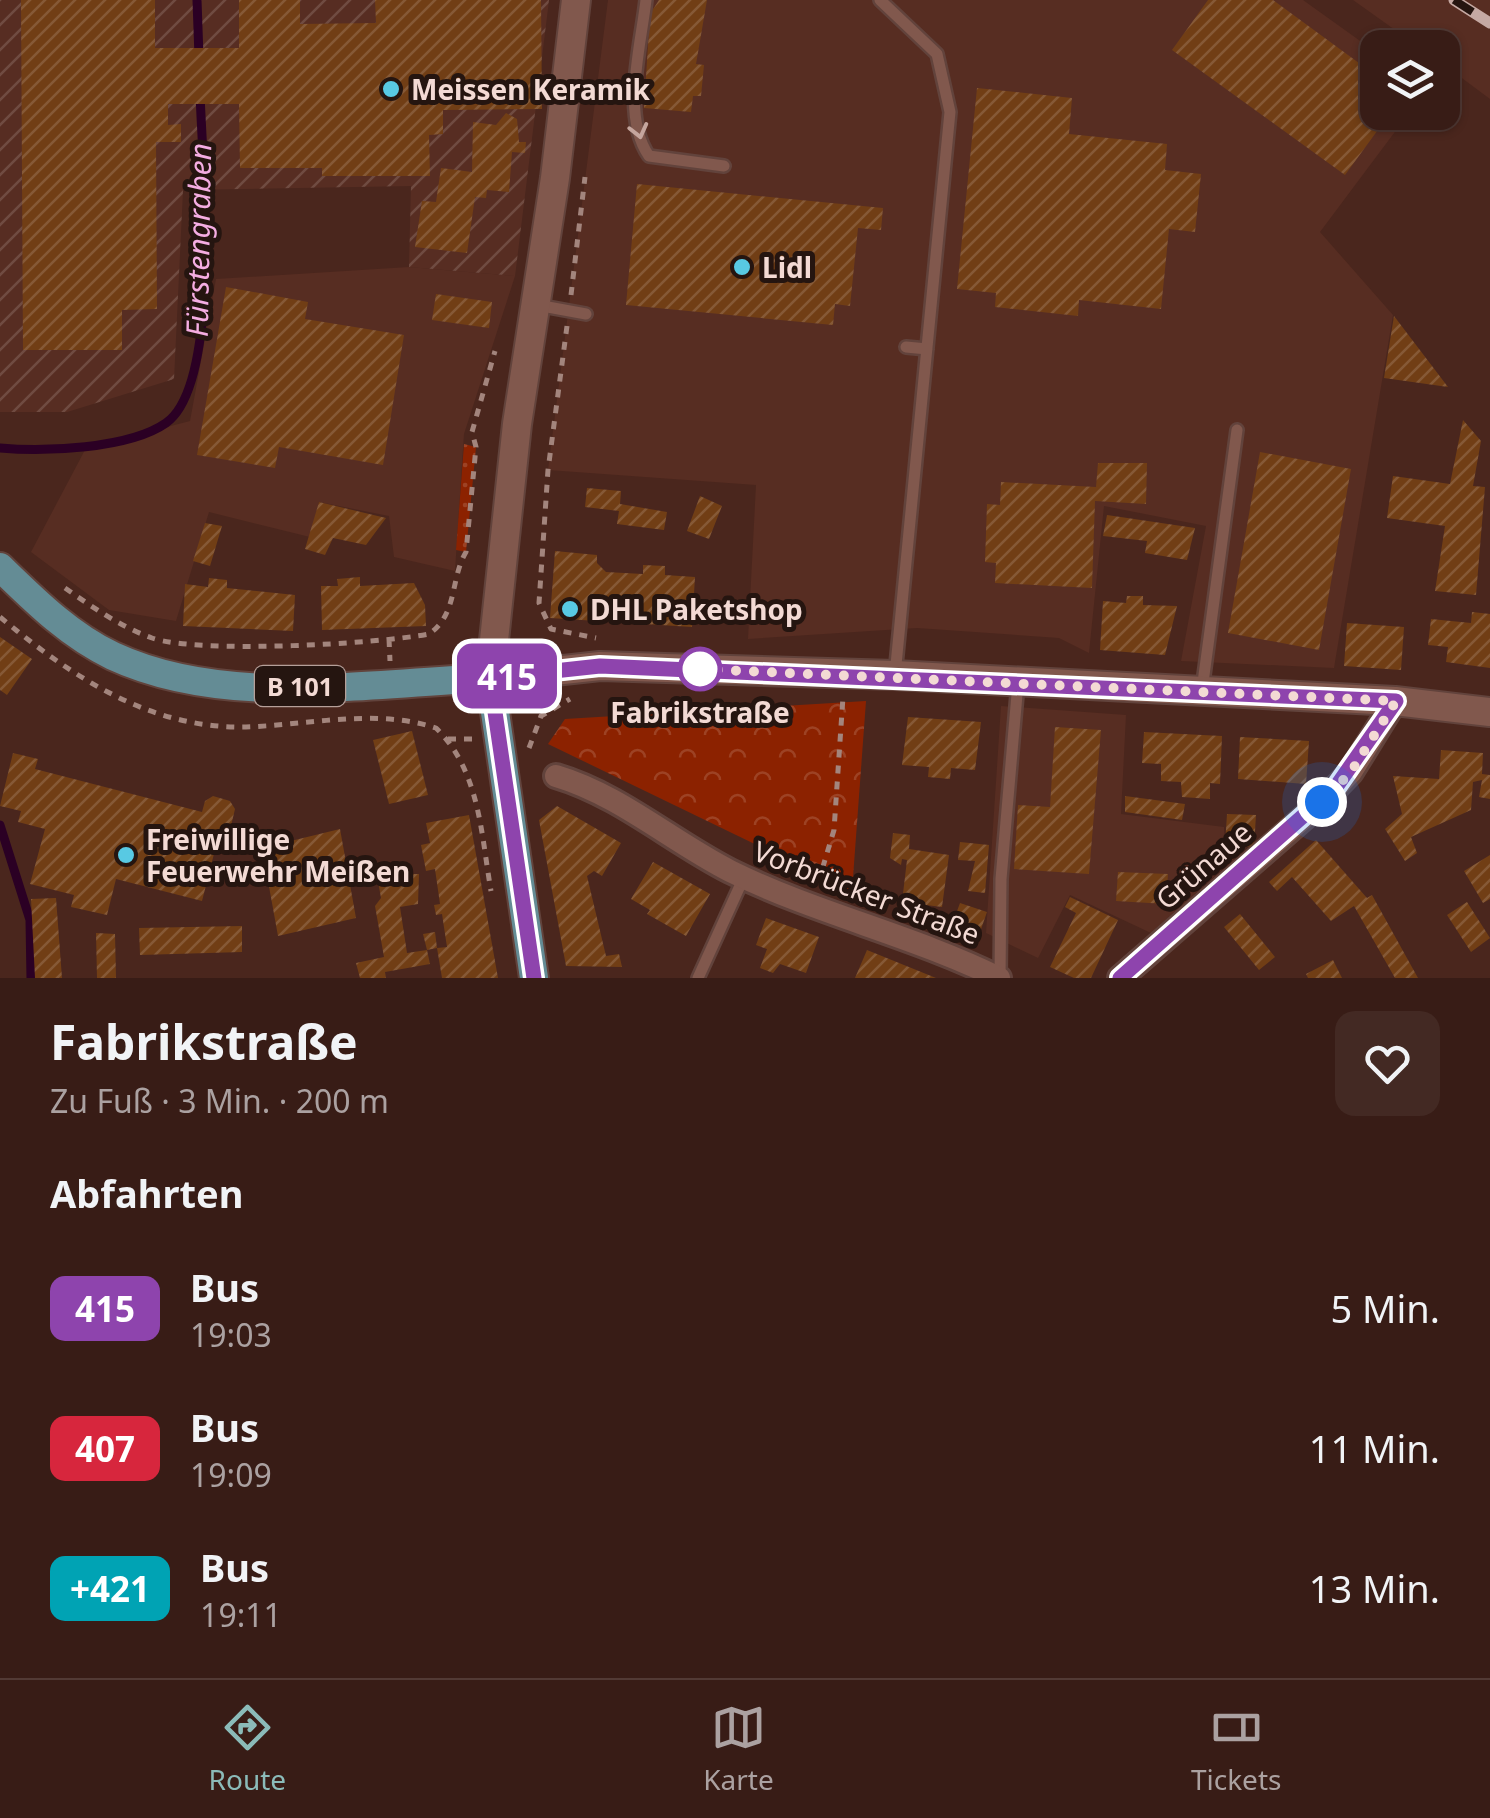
<!DOCTYPE html>
<html lang="de">
<head>
<meta charset="utf-8">
<style>
  body { margin:0; font-family:"Noto Sans",sans-serif; background:#432923; color:#f1f3f6; height:100vh; display:flex; flex-direction:column; font-size:38px; white-space:nowrap }
  * { box-sizing:border-box; margin:0 }
  p { font-size:32px; color:#aba1a1 }
  .icon { flex:none; width:55px; height:55px; fill:none; stroke:currentColor; stroke-width:2; stroke-linecap:round; stroke-linejoin:round }
  .map { position:relative; height:978px; overflow:hidden }
  .panel { display:flex; flex-direction:column; background:#381c16; flex:1 }
  .panel>* { flex:none }
  .badge { padding:0 20px; border-radius:15px; font-size:35px; line-height:65px }
  .tools { position:absolute; left:1360px; top:30px; display:grid; gap:20px }
  .tools a { display:grid; place-items:center; width:100px; height:100px; border-radius:20px; background:#381c16; box-shadow:0 2px 8px #0004,0 0 0 2px #523a35; font-size:50px }
  .you { position:absolute; width:50px; height:50px; margin:-25px; border:8px solid #fff; border-radius:50%; background:#1a73e8; box-shadow:0 0 0 15px #1a73e833 }
  .map>.badge { position:absolute; translate:-50% -50%; box-shadow:0 0 0 5px #fff }
  h2 { padding:0 50px; font-size:38px; line-height:90px }
  .round { display:grid; place-items:center; flex:none; width:105px; height:105px; border-radius:20px; background:#432923 }
  .summary { display:flex; align-items:center; justify-content:space-between; height:170px; padding:0 50px }
  h1 { font-size:48px; font-weight:700; line-height:75px }
  ul { padding:0; list-style:none }
  li { display:flex; align-items:center; gap:30px; height:140px; padding:0 50px }
  li div { flex:1 }
  li b { display:block; font-size:38px }
  li em { font-style:normal }
  li .badge { min-width:110px; font-weight:700; text-align:center }
  .tabs { display:flex; justify-content:space-around; align-items:center; height:140px; border-top:2px solid #523a35; background:#381c16; font-size:28px; color:#aba1a1 }
  .tabs a { display:grid; justify-items:center; gap:5px }
  .tabs .selected { color:#8bbbb9 }
  .map>svg:first-child { display:block }
  .built { fill:#572d22 }
  .industrial { fill:url(#industrial-furrows) }
  .grass { fill:url(#grass-dots) }
  .forest { fill:url(#forest-crowns) }
  .lines { fill:none; stroke-linecap:round; stroke-linejoin:round }
  .stream { stroke:#2b0024; stroke-width:9 }
  .building { fill:url(#building-hatch) }
  .service-casing { stroke:#62433c; stroke-width:16 }
  .minor-casing { stroke:#62433c; stroke-width:28 }
  .tertiary-casing { stroke:#62433c; stroke-width:32 }
  .secondary-casing { stroke:#62433c; stroke-width:32 }
  .primary-casing { stroke:#62433c; stroke-width:32 }
  .path { stroke:#a3857d; stroke-width:5; stroke-dasharray:8 8; stroke-linecap:butt }
  .service { stroke:#81584d; stroke-width:11 }
  .minor { stroke:#81584d; stroke-width:22 }
  .tertiary { stroke:#81584d; stroke-width:28 }
  .secondary { stroke:#81584d; stroke-width:28 }
  .primary { stroke:#648c95; stroke-width:28 }
  .rail-casing { stroke:#c5a9a3; stroke-width:11 }
  .rail { stroke:#251510; stroke-width:8; stroke-dasharray:22; stroke-linecap:butt }
  .oneway { stroke:#c5a69e }
  .line-casing { stroke:#fff; stroke-width:22 }
  .line { stroke:#8e44ad; stroke-width:15 }
  .walk { stroke:#f3dad4; stroke-width:10; stroke-dasharray:0 18 }
  .poi-dot { fill:#58c9e3; stroke:#251510; stroke-width:4 }
  .stop-dot { fill:#fff; stroke:#8e44ad; stroke-width:5 }
  .labels { text-anchor:middle; dominant-baseline:central; stroke-width:10; stroke-linejoin:round; paint-order:stroke }
  .shield { fill:#251510; stroke:#b59f99; stroke-width:2.5 }
  .shield-label { font-size:25px; font-weight:bold; fill:#f3dad4 }
  .poi-label { font-size:28px; font-weight:bold; fill:#f3dad4; stroke:#251510; text-anchor:start }
  .stop-label { font-size:28px; font-weight:bold; fill:#f3dad4; stroke:#251510 }
  .street-label { font-size:28px; fill:#f3dad4; stroke:#251510 }
  .water-label { font-size:30px; font-style:italic; fill:#f4ade2; stroke:#251510 }
</style>
</head>
<body>
<div class="map">
<svg width="1490" height="978" viewBox="0 0 1490 978">
  <defs>
    <pattern id="industrial-furrows" width="10" height="10" patternUnits="userSpaceOnUse" patternTransform="scale(2.5)"><rect width="10" height="10" fill="#572d22"/><path d="M-1 1l2-2M0 10L10 0M9 11l2-2" fill="none" stroke="#704b41"/></pattern>
    <pattern id="grass-dots" width="8" height="8" patternUnits="userSpaceOnUse" patternTransform="scale(2.5)"><rect width="8" height="8" fill="#8c2200"/><path d="M2 2h.1M6 6h.1" fill="none" stroke="#9d4224" stroke-width="1.8" stroke-linecap="round"/></pattern>
    <pattern id="forest-crowns" width="20" height="18" patternUnits="userSpaceOnUse" patternTransform="scale(2.5)"><rect width="20" height="18" fill="#8c2200"/><path d="M2 6a3 3 0 1 1 6 0M12 15a3 3 0 1 1 6 0" fill="none" stroke="#9d4224"/></pattern>
    <pattern id="building-hatch" width="6" height="6" patternUnits="userSpaceOnUse" patternTransform="scale(2.5)"><rect width="6" height="6" fill="#713e15"/><path d="M-1 1l2-2M0 6l6-6M5 7l2-2" fill="none" stroke="#865936"/></pattern>
  </defs>
  <rect width="100%" height="100%" fill="#4a261d"/>
  <path class="built" d="M608,0h695l74,53 1,59 31,1 -89,119 73,83 -59,353 -153,-7 25,-135 -102,-20 -15,147 -30,-15 -142,-10 -169,11 8,-154 -208,-15z
    M1353,0h137v99l-47,-35 -1,-16 -23,-1z
    M409,267l106,9 -51,158 -9,137 -61,-14 -5,-41 -70,-14 -9,35 -101,-25 -33,109 -67,-11 -78,-58 55,-104 104,-27 26,-142z
    M1001,706l125,9 -5,99 103,13 1,18 20,4 -94,84 -81,-38 -32,63 -52,-25z"/>
  <path class="industrial" d="M0,0h549l-34,276 -106,-9 2,-81 -228,4 -9,189 -107,33h-67z"/>
  <path class="grass" d="M464,444l12,3 -10,105 -10,-2z"/>
  <path class="forest" d="M866,701l-14,190 -304,-147 17,-25z"/>
  <g class="lines">
    <path class="stream" d="M197,0l2,57
      M0,448c43,4 129,1 166,-25 57,-40 36,-263 34,-330
      M0,825l30,95 1,58"/>
  </g>
  <path class="building" d="M21,0h134v48h84v-48h61v24l76,-1 -1,-23h166l1,109 -99,1v24l-14,1 1,41h-108v-8h-82l-1,-64h-71v21l13,-1v18h-25l1,167 -35,1v40h-99z
    M659,0h48l-11,64 8,1 -3,31h-8l-2,16 -47,-4 6,-94z
    M1208,0h65l105,77v35h13l-46,63 -173,-125z
    M977,88l95,10 -3,36 98,10 -2,26 36,4 -6,58 -26,-3 -8,80 -82,-9 -1,16 -83,-9 1,-14 -39,-4z
    M506,113l11,6 2,23h7l-1,11 -13,-1 -3,40 -22,-2 -1,8 -11,-1 -8,56 -52,-6 7,-46 14,1 5,-34 31,4 1,-50 23,3z
    M637,184l246,24 -2,22 -23,-2 -8,78 -15,-2 -2,21 -207,-20z
    M226,287l82,15 -3,17 99,16 -21,130 -104,-18 -4,21 -78,-13z
    M436,294l56,8 -3,26 -57,-8z
    M1394,316l54,71 -64,-9z
    M1463,420l18,21 -8,45 12,1 -9,108 -41,-4 10,-65 -58,-8 6,-42 57,8z
    M1260,452l91,17 -32,181 -91,-17z
    M1098,463h49l-1,41 -51,-3 -3,87 -97,-5 1,-20 -11,-1 2,-58 13,1 1,-23 95,5z
    M587,488l34,3 -1,13 47,8 -3,18 -47,-6 2,-13 -34,-4z
    M700,496l22,10 -13,33 -22,-8z
    M319,502l67,16 -20,27 -33,-7 -8,17 -20,-6z
    M1107,515l88,13 -8,32 -42,-7 2,-12 -44,-5z
    M205,523l17,3 -12,40 -17,-5z
    M555,551l42,4v8l9,9 37,2v-9l22,1v9l30,2 -3,50 -142,-9z
    M360,577v9l54,-3 11,22 1,21 -104,4 -1,-44h17l-1,-7z
    M209,578l18,2v8l68,7 -2,36 -110,-5 2,-42 23,3z
    M1127,596h16v9l34,1 -12,49 -65,-5 3,-49 23,2z
    M1472,612l18,2v54l-44,-6 2,-15 -20,-2 3,-26 40,4z
    M1347,623l57,4 -3,43 -57,-4z
    M0,637l32,22 -25,36 -7,-5z
    M908,717l73,5 -6,48 -24,-2 -1,11 -22,-2 1,-10 -27,-2z
    M1055,727l46,3 -12,144 -75,-5 4,-64 32,2z
    M412,731l16,64 -39,9 -16,-64z
    M1144,732l78,4 -2,48 -10,-1v16l-28,-2 -1,-15 -20,-1v-17l-19,-1z
    M1240,737l69,4 -3,43 -68,-5z
    M1441,750l42,3 -1,21 8,1v24l-11,-2 3,-17 -9,2 -2,28 -60,27 6,16 -12,8 -20,-32 17,-15 -9,-38 46,3z
    M13,753l25,6 -3,10 167,43 3,-11 8,-5 17,5 5,8 -4,17 -11,4 -18,71 -86,-22 -9,36 -36,-8 3,-12 -44,-11 15,-55 -27,-7 3,-11 -21,-5z
    M1125,796l60,8 -3,16 -57,-8z
    M557,806l64,37 -19,33 -8,-5 -7,5 19,80 13,-2 3,13 -56,-1 -27,-146z
    M1227,814l29,1 -2,32 -29,-2z
    M469,815l29,163h-56l-5,-30 -10,2 3,14 -45,8 1,6h-26l-4,-15 28,-6 -9,-51 6,-8 -3,-17 16,-2 -1,-5h26l-1,30 -18,3 7,46 20,-3 -4,-16 12,-2 2,16 10,-1 -5,-33 -6,1 -2,-10 6,-1 -5,-35 -9,2 -5,-26 9,-2 -4,-20z
    M340,829l16,89 -78,18 -16,-88z
    M893,833l17,2 -1,14 40,6 -7,52 -40,-5 5,-42 -5,-1 -1,6 -11,-7z
    M1316,840l51,58 5,-3 46,83h-23l-41,-72 -23,15 -39,-44 -15,14 -8,-9z
    M960,842l29,3 -4,48 -17,-2 7,-30 -17,-1z
    M1490,855v44l-7,4 -19,-32z
    M653,862l57,32 -24,42 -39,-22 3,-4 -19,-11z
    M1118,872l50,2 -2,30 -50,-3z
    M1070,897l48,23 -27,58h-17l-24,-11 26,-54 -11,-6z
    M56,898l6,80h-27l-4,-79z
    M1467,902l23,36 -19,14 -24,-37z
    M960,903l27,9 -7,20 -27,-10z
    M1240,914l35,43 -16,13 -35,-43z
    M766,918l53,19 -13,36 -26,-9 -7,9 -13,-5 7,-19 -11,-4z
    M242,926v26l-102,3 -1,-27z
    M96,933l19,1 1,44h-19z
    M867,950l69,28h-81z
    M1333,960l9,18h-34l-2,-4z"/>
  <g class="lines">
    <g class="service-casing">
      <path id="service" d="M646,0c-5,46 -25,116 3,156l75,10
        M880,0l57,54 13,58 -55,563
        M537,305l49,9
        M906,347l21,2
        M1202,690l35,-260
        M698,978l46,-101
        M1000,978l1,-99 17,-196"/>
    </g>
    <g class="minor-casing">
      <path id="minor" d="M556,776c64,19 115,65 174,95 87,43 182,64 269,107
        M1120,978l202,-176 29,-30 44,-71"/>
    </g>
    <g class="tertiary-casing">
      <path id="tertiary" d="M490,678l27,-254 38,-246 21,-178"/>
    </g>
    <g class="secondary-casing">
      <path id="secondary" d="M490,678l110,-12 295,9 500,26 95,11"/>
    </g>
    <g class="primary-casing">
      <path id="primary" d="M0,567c35,34 69,68 113,89 112,52 257,27 377,22l44,300"/>
    </g>
    <path class="path" d="M571,295l14,-118
      M567,326l-19,144 -9,133 12,26 45,9
      M65,588c27,19 56,39 87,50 47,16 225,6 277,-4 29,-20 21,-55 37,-82l10,-105 -4,-15 23,-81
      M0,617c71,59 149,112 246,110 61,-2 131,-19 190,1 44,43 45,106 55,163
      M389,639l1,22
      M448,739h24
      M529,748l12,-32 29,-17
      M818,883l16,-53 9,-133"/>
    <use href="#service" class="service"/>
    <use href="#minor" class="minor"/>
    <use href="#tertiary" class="tertiary"/>
    <use href="#secondary" class="secondary"/>
    <use href="#primary" class="primary"/>
    <g class="rail-casing">
      <path id="rail" d="M1454,0l36,23"/>
    </g>
    <use href="#rail" class="rail"/>
  </g>
  <defs><path id="oneway-chevron" d="M-2-3.5L2.5 0L-2 3.5" fill="none" stroke-width="1.6" stroke-linecap="round" stroke-linejoin="round" transform="scale(2.5)"/></defs>
  <use class="oneway" href="#oneway-chevron" transform="translate(639 131) rotate(76)"/>
  <g class="lines">
    <g class="line-casing">
      <path id="line" d="M534,978l-44,-300 110,-12 796,35 -60,86 -216,191"/>
    </g>
    <use href="#line" class="line"/>
    <path class="walk" d="M700,669l696,32 -45,71 -29,30"/>
  </g>
  <g class="poi-dot">
    <circle cx="391" cy="89" r="10"/>
    <circle cx="742" cy="267" r="10"/>
    <circle cx="570" cy="609" r="10"/>
    <circle cx="126" cy="855" r="10"/>
  </g>
  <circle class="stop-dot" cx="700" cy="669" r="20"/>
  <g class="labels">
    <rect class="shield" x="255" y="666" width="90" height="40" rx="8"/>
    <g class="shield-label">
      <text x="300" y="686">B 101</text>
    </g>
    <g class="poi-label">
      <text x="411" y="89">Meissen Keramik</text>
      <text x="762" y="267">Lidl</text>
      <text x="590" y="609">DHL Paketshop</text>
      <text x="146" y="839">Freiwillige<tspan x="146" dy="32">Feuerwehr Meißen</tspan></text>
    </g>
    <g class="stop-label">
      <text x="700" y="712">Fabrikstraße</text>
    </g>
    <g class="street-label">
      <text transform="translate(1203 865) rotate(-41)">Grünaue</text>
      <text transform="translate(867 892) rotate(21)">Vorbrücker Straße</text>
    </g>
    <g class="water-label">
      <text transform="translate(198 240) rotate(-89)">Fürstengraben</text>
    </g>
  </g>
</svg>
<div class="tools">
<a><svg class="icon" aria-label="layers" viewBox="0 0 24 24"><path d="M12 4l9 5-9 5-9-5zM3 14l9 5 9-5"/></svg></a>
</div>
<div class="you" style="left:1322px;top:802px"></div>
<b class="badge" style="left:507px;top:676px;background:#8e44ad;color:#fff">415</b>
</div>
<section class="panel">
<div class="summary"><div><h1>Fabrikstraße</h1><p>Zu Fuß · 3 Min. · 200 m</p></div><a class="round"><svg class="icon" aria-label="heart" viewBox="0 0 24 24"><path d="M12 20l-8-8c-3-5 5-10 8-4 3-6 11-1 8 4z"/></svg></a></div>
<h2>Abfahrten</h2>
<ul>
<li><span class="badge" style="background:#8e44ad;color:#fff">415</span><div><b>Bus</b><p>19:03</p></div><em>5 Min.</em></li>
<li><span class="badge" style="background:#d7263d;color:#fff">407</span><div><b>Bus</b><p>19:09</p></div><em>11 Min.</em></li>
<li><span class="badge" style="background:#00a3b4;color:#fff">+421</span><div><b>Bus</b><p>19:11</p></div><em>13 Min.</em></li>
</ul>
</section>
<nav class="tabs">
<a class="selected"><svg class="icon" aria-label="directions" viewBox="0 0 24 24"><path d="M12 3l9 9-9 9-9-9zM9 14v-3h6M13 9l2 2-2 2"/></svg>Route</a>
<a><svg class="icon" aria-label="map" viewBox="0 0 24 24"><path d="M3 6l6-2 6 2 6-2v14l-6 2-6-2-6 2zM9 4v14M15 6v14"/></svg>Karte</a>
<a><svg class="icon" aria-label="tickets" viewBox="0 0 24 24"><path d="M3 7h18v10H3zM15 7v10"/></svg>Tickets</a>
</nav>
</body>
</html>
